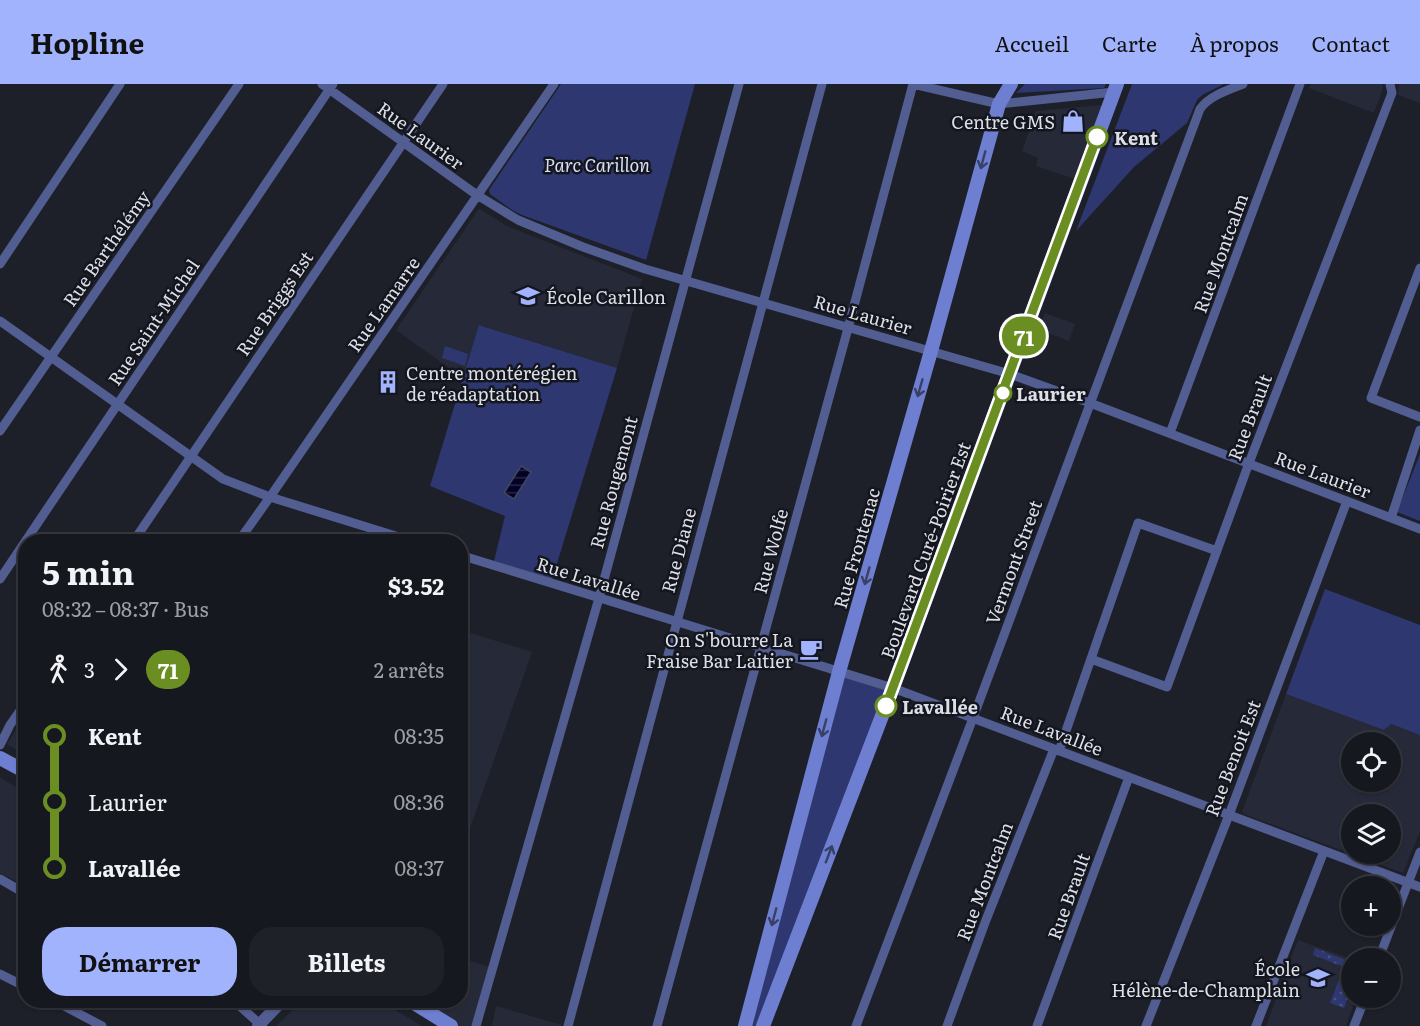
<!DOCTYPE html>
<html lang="fr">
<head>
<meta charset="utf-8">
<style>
  body { margin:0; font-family:Literata,serif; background:#1f2128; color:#f1f3f6; height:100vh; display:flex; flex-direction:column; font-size:22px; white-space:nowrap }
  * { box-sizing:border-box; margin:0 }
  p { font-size:20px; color:#9ea0a4 }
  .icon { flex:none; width:33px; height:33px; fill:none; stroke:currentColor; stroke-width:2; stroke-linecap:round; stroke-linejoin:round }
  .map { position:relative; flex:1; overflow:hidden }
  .details { position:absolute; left:18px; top:450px; width:450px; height:474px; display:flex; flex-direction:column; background:#16181f; border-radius:24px; box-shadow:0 2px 4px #0004,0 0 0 2px #35373d }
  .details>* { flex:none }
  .badge { padding:0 12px; border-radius:20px; font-size:21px; line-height:39px }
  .tools { position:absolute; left:1341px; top:648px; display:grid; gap:12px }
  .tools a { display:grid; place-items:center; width:60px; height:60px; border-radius:50%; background:#16181f; box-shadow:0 2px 4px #0004,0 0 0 2px #35373d; font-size:30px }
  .map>.badge { position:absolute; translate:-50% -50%; box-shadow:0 0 0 3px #fff }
  .legs { display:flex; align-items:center; gap:9px; height:66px; padding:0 24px; font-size:20px }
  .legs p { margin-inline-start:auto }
  .headline { display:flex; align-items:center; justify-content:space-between; height:102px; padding:0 24px }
  h1 { font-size:33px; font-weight:700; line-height:45px }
  .cta { display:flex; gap:12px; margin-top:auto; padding:12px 24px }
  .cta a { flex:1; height:69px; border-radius:24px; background:#a1b3fd; color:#111; font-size:24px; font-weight:700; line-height:69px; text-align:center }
  .cta a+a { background:#1f2128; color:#f1f3f6 }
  ul { padding:0 24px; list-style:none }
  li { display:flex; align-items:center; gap:21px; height:66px; font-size:22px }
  li i { display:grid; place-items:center; width:9px; height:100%; margin:0 8px; background:currentColor }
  li i::after { content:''; width:15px; height:15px; margin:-8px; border:4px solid; border-radius:50%; background:#16181f }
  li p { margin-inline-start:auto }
  li:first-child i { background:linear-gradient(#0000 50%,currentColor 0) }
  li:last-child i { background:linear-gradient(currentColor 50%,#0000 0) }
  header { display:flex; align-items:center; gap:36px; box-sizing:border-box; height:84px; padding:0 30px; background:#a1b3fd; color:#111 }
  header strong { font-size:28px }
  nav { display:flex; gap:33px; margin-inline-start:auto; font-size:21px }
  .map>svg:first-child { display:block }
  .built { fill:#262a38; fill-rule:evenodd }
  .green { fill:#2e3770 }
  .garden { fill:url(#garden-dots) }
  .water { fill:url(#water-rules); stroke:#444460; stroke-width:1.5 }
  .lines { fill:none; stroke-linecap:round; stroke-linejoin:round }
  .minor { stroke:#525d91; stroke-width:9 }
  .tertiary { stroke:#525d91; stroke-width:12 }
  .secondary { stroke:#6e7fd1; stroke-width:14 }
  .oneway { stroke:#384066 }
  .line-1-casing { stroke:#fff; stroke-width:14 }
  .line-1 { stroke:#6b8e23; stroke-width:9 }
  .stop-1-dot { fill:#fff; stroke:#6b8e23; stroke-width:3 }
  .labels { text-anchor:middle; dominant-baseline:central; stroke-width:5; stroke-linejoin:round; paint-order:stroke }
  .poi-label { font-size:18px; fill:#dddfe6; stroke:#14161f; text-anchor:end }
  .street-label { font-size:18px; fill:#dddfe6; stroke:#14161f }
  .stop-label { font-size:18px; font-weight:bold; fill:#dddfe6; stroke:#14161f; text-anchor:start }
  .park-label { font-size:18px; font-style:italic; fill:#d8dff5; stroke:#14161f }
</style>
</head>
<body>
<header>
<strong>Hopline</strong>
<nav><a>Accueil</a><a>Carte</a><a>À propos</a><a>Contact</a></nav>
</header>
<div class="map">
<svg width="1420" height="942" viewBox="0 0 1420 942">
  <defs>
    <pattern id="garden-dots" width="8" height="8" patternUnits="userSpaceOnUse" patternTransform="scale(1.5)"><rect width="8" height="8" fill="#2e3770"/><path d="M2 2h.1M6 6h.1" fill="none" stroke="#4c5484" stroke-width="1.8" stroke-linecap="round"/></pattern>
    <pattern id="water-rules" width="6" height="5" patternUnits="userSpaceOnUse" patternTransform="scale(1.5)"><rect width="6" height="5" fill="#030226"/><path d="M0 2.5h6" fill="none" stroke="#272646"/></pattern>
  </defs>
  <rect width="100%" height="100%" fill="#1d2029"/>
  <path class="built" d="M1311,0h71l1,4 -9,25 -65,-25z
    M1399,0h21v19l-22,-8z
    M1101,21l1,1 -27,73 -39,-13 2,-8 -16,-7 14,-40z
    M480,125l27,17 135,53 -25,89 -137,-43 -17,53 -67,-48 82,-120z
    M1045,229l30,11 -6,17 -31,-12z
    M461,546l71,22 -71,202 -1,-224z
    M1286,610l98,36 7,-6 29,11v96l-17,42 -159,-59 -2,-2 1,-3zM1352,658h38v40h-38zM1352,730h38v40h-38z
    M21,638l4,4v30l-18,-12z
    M0,693l25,16v93l-25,-13z
    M1298,856l53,19 1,39h4l-10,28h-80z
    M461,874l31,10 -16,58h-25l-42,-25 51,-1z
    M303,916l77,1 42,25h-146z
    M242,917h27l-9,8 -6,2z
    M496,922l66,19 -1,1h-69z"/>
  <path class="green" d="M561,0h134l-49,176 -124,-45 -10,-5 -22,-16 -1,-4z
    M1025,0h81l-2,4 -88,5z
    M1132,0h92l-22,11 -5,5 -10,23 -53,44 -58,64z
    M479,241l138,43 -66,215 -58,-18 12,-49 -75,-30z
    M445,262l23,8 -3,12 -23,-8z
    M1420,370v67l-23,-9z
    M1325,505l95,36v110l-29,-11 -7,6 -98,-36z
    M839,588l54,16 -130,338h-18z"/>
  <path class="garden" d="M1315,864l36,14v27l-7,19 -14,-5 14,-36 -31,-12z"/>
  <path class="water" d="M521,382l10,6 -17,27 -10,-6z"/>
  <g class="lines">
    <path class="minor" d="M322,0l155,111 41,25 65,27 62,22 365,105 80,29 330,126
      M913,0l86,20 115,-12
      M0,180l120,-180
      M1420,184l-49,130 49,19
      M0,237l223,158 47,18 145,45
      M0,347l239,-347
      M1170,349l130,-349
      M1391,434l29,-88
      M133,458l310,-458
      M238,458l32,-45 284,-413
      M460,471l433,133 527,199
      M0,495l333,-495
      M1091,575l76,28 82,-224 143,-370 -2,-9
      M0,661l10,-20 16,-23
      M1059,667l79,-228 79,28
      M0,795l26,15
      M1379,874l41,-106
      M0,890l26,13
      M53,916l49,26
      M233,916l29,26
      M476,942l123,-428 140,-514
      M568,942l254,-942
      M657,942l190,-694 66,-248
      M856,942l117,-308 227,-609c9,-13 28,-19 43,-25
      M947,942l39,-106 68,-171
      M1037,942l92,-249
      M1146,942l83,-211 118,-314
      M1256,942l68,-175
      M1354,942l11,-28"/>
    <path class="tertiary" d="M258,942l25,-26"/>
    <path class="secondary" d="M0,674l26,14
      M409,916l42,26
      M745,942l94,-354 92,-321 68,-247 12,-20
      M763,942l132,-344 222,-598"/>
  </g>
  <defs><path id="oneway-shaft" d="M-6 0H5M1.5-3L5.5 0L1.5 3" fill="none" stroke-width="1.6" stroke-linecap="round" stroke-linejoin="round" transform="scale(1.5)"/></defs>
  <g class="oneway">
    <use href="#oneway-shaft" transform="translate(983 76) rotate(105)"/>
    <use href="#oneway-shaft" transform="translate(920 304) rotate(106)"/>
    <use href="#oneway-shaft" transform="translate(867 492) rotate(106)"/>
    <use href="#oneway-shaft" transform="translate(824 644) rotate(105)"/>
    <use href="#oneway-shaft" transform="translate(829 770) rotate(-69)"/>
    <use href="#oneway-shaft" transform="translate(774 833) rotate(105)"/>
  </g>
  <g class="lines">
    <g class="line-1-casing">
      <path id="line-1" d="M886,622l211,-569"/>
    </g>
    <use href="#line-1" class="line-1"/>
  </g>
  <defs>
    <g id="shop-bare" transform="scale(1.8)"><path d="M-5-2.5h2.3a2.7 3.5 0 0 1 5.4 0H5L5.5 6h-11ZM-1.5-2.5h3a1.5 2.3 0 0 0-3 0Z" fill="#a1b3fd" stroke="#14161f" stroke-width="2.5" paint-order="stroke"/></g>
    <g id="school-bare" transform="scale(1.8)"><path d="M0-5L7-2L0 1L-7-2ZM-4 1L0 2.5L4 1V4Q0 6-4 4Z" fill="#a1b3fd" stroke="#14161f" stroke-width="2.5" paint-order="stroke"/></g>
    <g id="building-bare" transform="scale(1.8)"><path d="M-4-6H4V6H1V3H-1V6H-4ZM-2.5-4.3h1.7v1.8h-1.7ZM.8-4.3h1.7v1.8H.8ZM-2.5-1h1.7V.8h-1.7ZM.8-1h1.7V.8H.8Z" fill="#a1b3fd" stroke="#14161f" stroke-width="2.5" paint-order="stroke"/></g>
    <g id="cafe-bare" transform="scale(1.8)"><path d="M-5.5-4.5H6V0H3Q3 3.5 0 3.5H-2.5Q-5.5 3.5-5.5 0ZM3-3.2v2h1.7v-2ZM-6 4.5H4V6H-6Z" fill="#a1b3fd" stroke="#14161f" stroke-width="2.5" paint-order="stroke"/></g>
  </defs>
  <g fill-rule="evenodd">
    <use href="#shop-bare" x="1073" y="37"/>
    <use href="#school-bare" x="528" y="212"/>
    <use href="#building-bare" x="388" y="298"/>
    <use href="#cafe-bare" x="811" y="565"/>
    <use href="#school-bare" x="1318" y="894"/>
  </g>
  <g class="stop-1-dot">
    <circle cx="1097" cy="53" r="10"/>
    <circle cx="1003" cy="309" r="8"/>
    <circle cx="886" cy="622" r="10"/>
  </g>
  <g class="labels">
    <g class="poi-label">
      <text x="1055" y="37">Centre GMS</text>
      <text x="546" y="212" text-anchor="start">École Carillon</text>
      <text x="406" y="288" text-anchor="start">Centre montérégien<tspan x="406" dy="21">de réadaptation</tspan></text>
      <text x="793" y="555">On S'bourre La<tspan x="793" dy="21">Fraise Bar Laitier</tspan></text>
      <text x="1300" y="884">École<tspan x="1300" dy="21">Hélène-de-Champlain</tspan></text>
    </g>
    <g class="street-label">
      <text transform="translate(421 51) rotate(36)">Rue Laurier</text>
      <text transform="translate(106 164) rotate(-55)">Rue Barthélémy</text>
      <text transform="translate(1220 169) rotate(-70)">Rue Montcalm</text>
      <text transform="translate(274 219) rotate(-56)">Rue Briggs Est</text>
      <text transform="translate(383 220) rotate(-55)">Rue Lamarre</text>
      <text transform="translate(863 230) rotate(16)">Rue Laurier</text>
      <text transform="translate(153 238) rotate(-56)">Rue Saint-Michel</text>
      <text transform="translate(1249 333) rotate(-69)">Rue Brault</text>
      <text transform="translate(1323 390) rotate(21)">Rue Laurier</text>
      <text transform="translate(613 398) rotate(-75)">Rue Rougemont</text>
      <text transform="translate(856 464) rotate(-74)">Rue Frontenac</text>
      <text transform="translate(678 466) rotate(-75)">Rue Diane</text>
      <text transform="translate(925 466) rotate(-70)">Boulevard Curé-Poirier Est</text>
      <text transform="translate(770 467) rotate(-75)">Rue Wolfe</text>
      <text transform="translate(1013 478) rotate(-70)">Vermont Street</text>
      <text transform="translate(589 494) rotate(17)">Rue Lavallée</text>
      <text transform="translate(1052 646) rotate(21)">Rue Lavallée</text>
      <text transform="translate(1232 674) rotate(-69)">Rue Benoit Est</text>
      <text transform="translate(984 797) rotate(-69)">Rue Montcalm</text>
      <text transform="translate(1068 812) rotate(-70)">Rue Brault</text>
    </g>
    <g class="stop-label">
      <text x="1114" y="53">Kent</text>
      <text x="1016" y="309">Laurier</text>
      <text x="902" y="622">Lavallée</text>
    </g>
    <g class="park-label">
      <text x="597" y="80">Parc Carillon</text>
    </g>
  </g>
</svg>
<div class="tools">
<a><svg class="icon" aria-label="locate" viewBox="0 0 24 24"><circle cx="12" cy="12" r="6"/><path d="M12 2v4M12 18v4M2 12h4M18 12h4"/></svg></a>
<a><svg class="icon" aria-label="layers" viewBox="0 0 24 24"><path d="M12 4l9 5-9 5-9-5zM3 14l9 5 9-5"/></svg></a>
<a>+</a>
<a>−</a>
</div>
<b class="badge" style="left:1024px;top:252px;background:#6b8e23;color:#fff">71</b>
<section class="details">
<div class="headline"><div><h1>5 min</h1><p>08:32 – 08:37 · Bus</p></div><b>$3.52</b></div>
<div class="legs"><svg class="icon" aria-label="walk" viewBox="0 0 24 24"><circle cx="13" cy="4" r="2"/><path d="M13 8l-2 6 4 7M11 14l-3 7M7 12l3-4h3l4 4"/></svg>3<svg class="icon" aria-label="forward" viewBox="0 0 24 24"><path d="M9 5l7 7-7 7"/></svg><b class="badge" style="background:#6b8e23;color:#fff">71</b><p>2 arrêts</p></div>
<ul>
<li><i style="color:#6b8e23"></i><b>Kent</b><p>08:35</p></li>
<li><i style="color:#6b8e23"></i><span>Laurier</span><p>08:36</p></li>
<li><i style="color:#6b8e23"></i><b>Lavallée</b><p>08:37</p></li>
</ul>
<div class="cta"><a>Démarrer</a><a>Billets</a></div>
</section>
</div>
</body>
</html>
